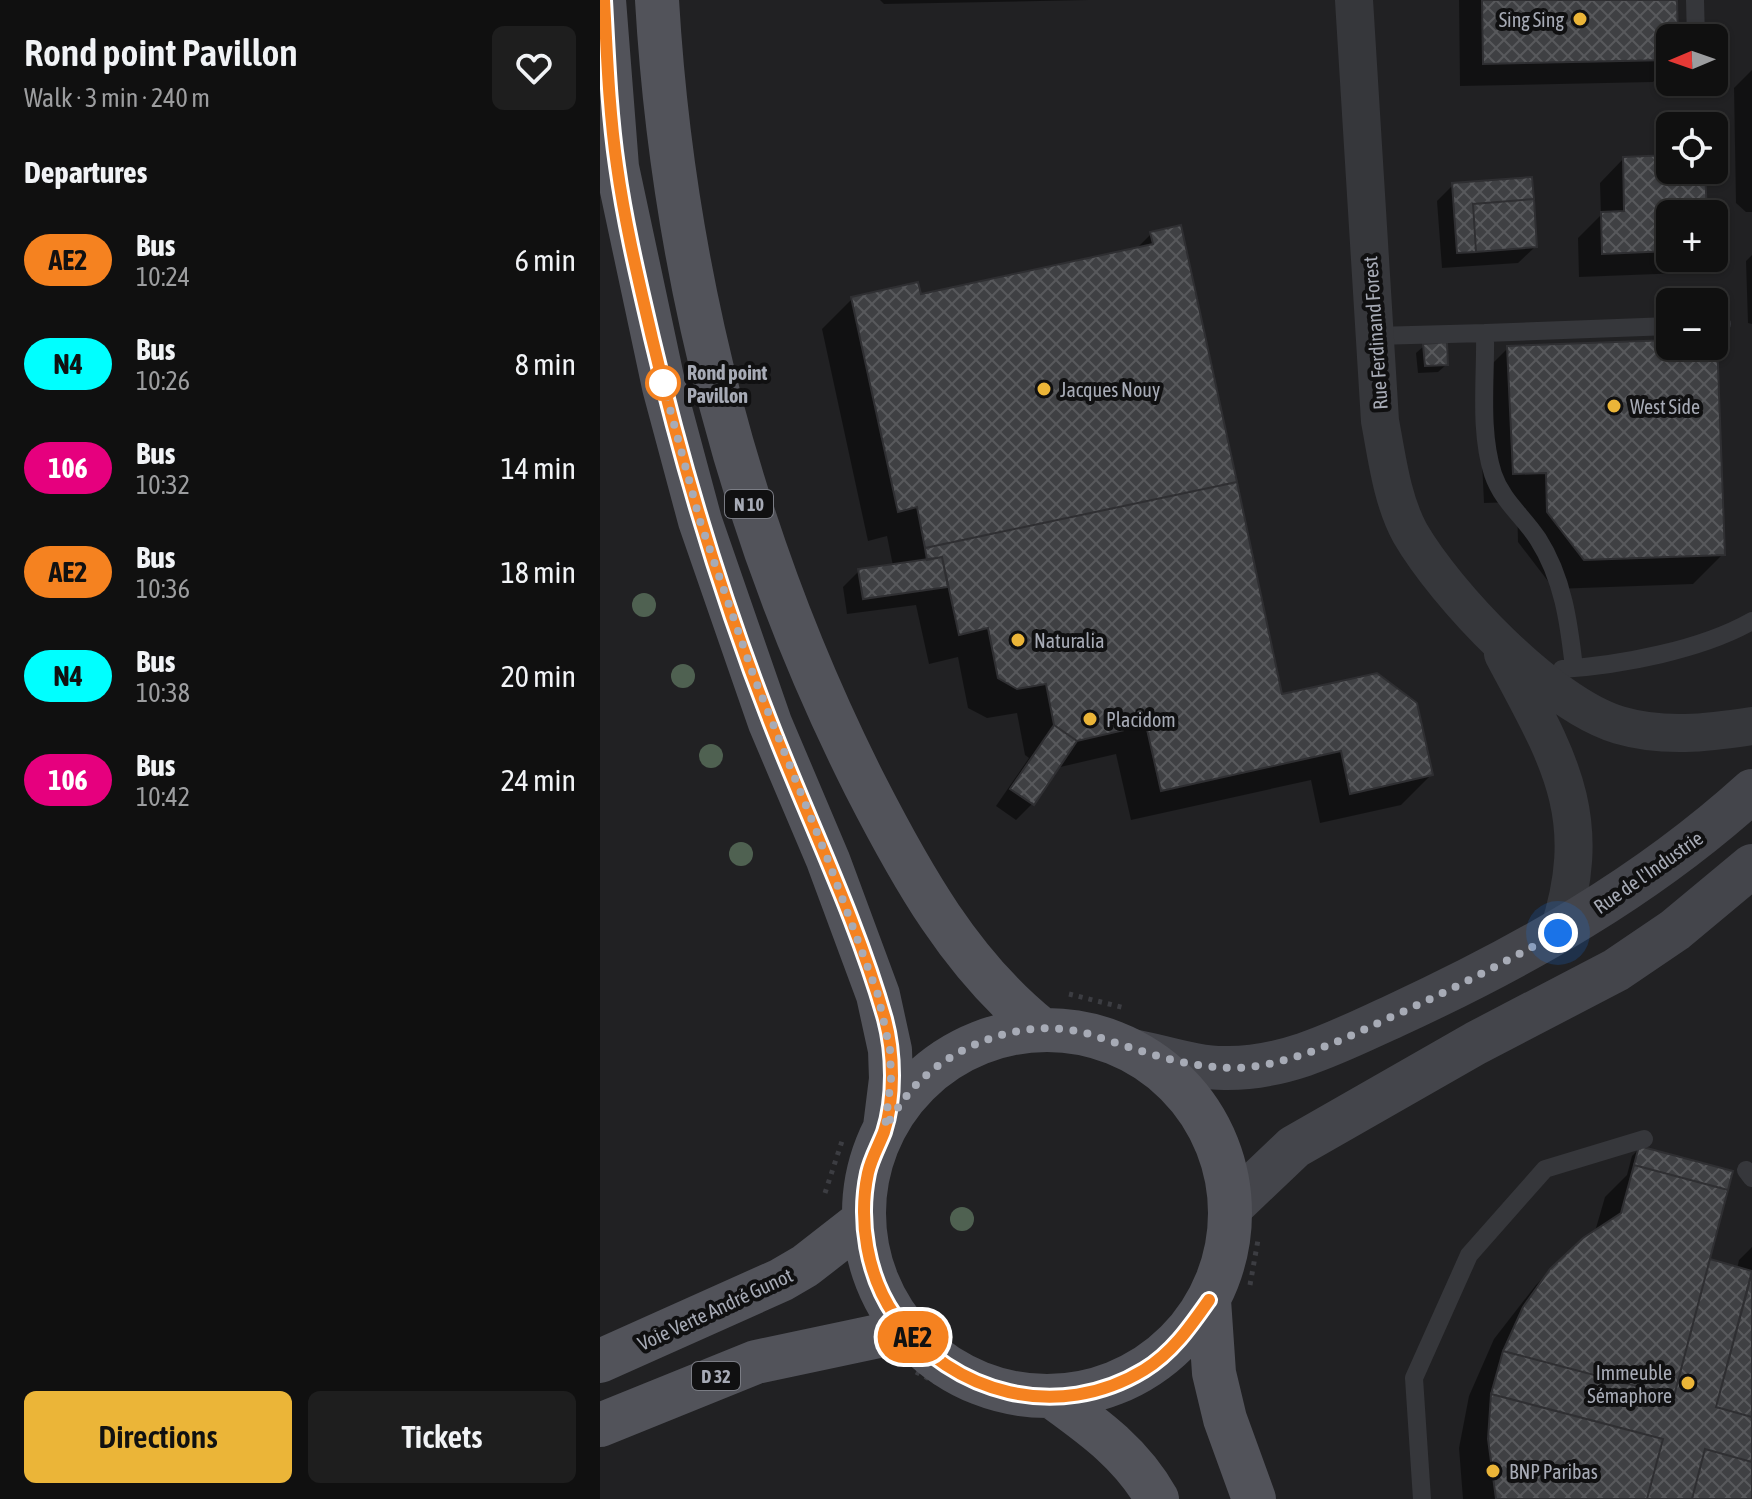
<!DOCTYPE html>
<html lang="en">
<head>
<meta charset="utf-8">
<style>
  body { margin:0; font-family:"Asap Condensed",sans-serif; background:#1e1e1e; color:#f1f3f6; height:100vh; display:flex; flex-direction:column; font-size:30px; white-space:nowrap }
  * { box-sizing:border-box; margin:0 }
  p { font-size:26px; color:#9c9d9f }
  .icon { flex:none; width:44px; height:44px; fill:none; stroke:currentColor; stroke-width:2; stroke-linecap:round; stroke-linejoin:round }
  .map { position:relative; flex:1; overflow:hidden }
  .details { display:flex; flex-direction:column; background:#101010; width:600px }
  .details>* { flex:none }
  .badge { padding:0 16px; border-radius:26px; font-size:28px; line-height:52px }
  .needle { width:52px; rotate:268deg }
  .buttons { position:absolute; left:1056px; top:24px; display:grid; gap:16px }
  .buttons a { display:grid; place-items:center; width:72px; height:72px; border-radius:12px; background:#101010; box-shadow:0 2px 6px #0004,0 0 0 2px #303030; font-size:40px }
  .you { position:absolute; width:40px; height:40px; margin:-20px; border:6px solid #fff; border-radius:50%; background:#1a73e8; box-shadow:0 0 0 12px #1a73e833 }
  .map>.badge { position:absolute; translate:-50% -50%; box-shadow:0 0 0 4px #fff }
  h2 { padding:0 24px; font-size:30px; line-height:72px }
  .round { display:grid; place-items:center; flex:none; width:84px; height:84px; border-radius:12px; background:#1e1e1e }
  .overview { display:flex; align-items:center; justify-content:space-between; height:136px; padding:0 24px }
  h1 { font-size:38px; font-weight:600; line-height:60px }
  .cta { display:flex; gap:16px; margin-top:auto; padding:16px 24px }
  .cta a { flex:1; height:92px; border-radius:12px; background:#ebb538; color:#111; font-size:32px; font-weight:600; line-height:92px; text-align:center }
  .cta a+a { background:#1e1e1e; color:#f1f3f6 }
  ul { padding:0; list-style:none }
  li { display:flex; align-items:center; gap:24px; height:104px; padding:0 24px }
  li div { flex:1 }
  li b { display:block; font-size:30px }
  li em { font-style:normal }
  li .badge { min-width:88px; font-weight:700; text-align:center }
  main { display:flex; flex:1; min-height:0 }
  .map>svg:first-child { display:block }
  .built { fill:#212123; fill-rule:evenodd }
  .shadow { fill:#0007 }
  .building { fill:url(#building-cross-hatch); stroke:#2f2f32; stroke-width:2 }
  .lines { fill:none; stroke-linecap:round; stroke-linejoin:round }
  .path { stroke:#3c3d42; stroke-width:5; stroke-dasharray:4 6; stroke-linecap:butt }
  .lane { stroke:#36373b; stroke-width:18 }
  .street { stroke:#36373b; stroke-width:38 }
  .secondary { stroke:#44454b; stroke-width:44 }
  .primary { stroke:#52535a; stroke-width:44 }
  .tree { fill:#4f6151 }
  .line-casing { stroke:#fff; stroke-width:18 }
  .line { stroke:#f58220; stroke-width:12 }
  .walk { stroke:#a7abb6; stroke-width:8; stroke-dasharray:0 14.4 }
  .poi-dot { fill:#ebb538; stroke:#101011; stroke-width:3 }
  .stop-dot { fill:#fff; stroke:#f58220; stroke-width:4 }
  .labels { text-anchor:middle; dominant-baseline:central; stroke-width:8; stroke-linejoin:round; paint-order:stroke }
  .shield { fill:#101011; stroke:#7a7c84; stroke-width:2 }
  .shield-label { font-size:18px; font-weight:bold; fill:#a7abb6 }
  .poi-label { font-size:20px; fill:#a7abb6; stroke:#101011; text-anchor:start }
  .street-label { font-size:20px; fill:#a7abb6; stroke:#101011 }
  .stop-label { font-size:20px; font-weight:bold; fill:#a7abb6; stroke:#101011; text-anchor:start }
</style>
</head>
<body>
<main>
<section class="details">
<div class="overview"><div><h1>Rond point Pavillon</h1><p>Walk · 3 min · 240 m</p></div><a class="round"><svg class="icon" aria-label="heart" viewBox="0 0 24 24"><path d="M12 20l-8-8c-3-5 5-10 8-4 3-6 11-1 8 4z"/></svg></a></div>
<h2>Departures</h2>
<ul>
<li><span class="badge" style="background:#f58220;color:#111">AE2</span><div><b>Bus</b><p>10:24</p></div><em>6 min</em></li>
<li><span class="badge" style="background:#0ff;color:#111">N4</span><div><b>Bus</b><p>10:26</p></div><em>8 min</em></li>
<li><span class="badge" style="background:#e6007e;color:#fff">106</span><div><b>Bus</b><p>10:32</p></div><em>14 min</em></li>
<li><span class="badge" style="background:#f58220;color:#111">AE2</span><div><b>Bus</b><p>10:36</p></div><em>18 min</em></li>
<li><span class="badge" style="background:#0ff;color:#111">N4</span><div><b>Bus</b><p>10:38</p></div><em>20 min</em></li>
<li><span class="badge" style="background:#e6007e;color:#fff">106</span><div><b>Bus</b><p>10:42</p></div><em>24 min</em></li>
</ul>
<div class="cta"><a>Directions</a><a>Tickets</a></div>
</section>
<div class="map">
<svg width="1152" height="1499" viewBox="0 0 1152 1499">
  <defs>
    <pattern id="building-cross-hatch" width="8" height="8" patternUnits="userSpaceOnUse" patternTransform="scale(2)"><rect width="8" height="8" fill="#3f4043"/><path d="M0 0l8 8M0 8l8-8" fill="none" stroke="#58595c"/></pattern>
  </defs>
  <rect width="100%" height="100%" fill="#151516"/>
  <path class="built" d="M0,0h1152v1499h-1152zM1070,38h44v44h-44zM1070,126h44v44h-44zM1070,214h44v44h-44zM1070,302h44v44h-44z"/>
  <path class="shadow" d="M280,0h209l-205,4z
    M859,0h216l1,38h-6v27l-17,17 -193,4z
    M1152,70v142h-6l-10,-9 -2,-115z
    M1070,157v13h33l2,44h-35v44h27l-14,15 -104,4 -1,-39 23,-23 -1,-32 23,-24z
    M853,185l82,62 -17,16 -76,5 -5,-67z
    M551,234l129,462 151,79 -30,30 -81,18 -9,-43 -180,40 -15,-66 -60,14 -24,36 -16,16 -20,-14 33,-48 -4,-3 -8,-42 -30,5 -19,-10 -10,-51 -29,7 -13,-59 -69,9 -4,-27 16,-16 34,-5 -6,-30 -19,5 -46,-212 30,-30 68,-2 216,-48z
    M1152,255v69l-4,-1 -2,-62z
    M1114,341l9,213 -30,30 -139,5 -36,-47 -1,-40 -33,1 -6,-125 30,-30 162,-6v4h44z
    M824,346l22,19 -8,7 -20,1 -2,-20z
    M1040,1148l68,113 29,8 2,-9 13,-13v252h-289l-4,-51 10,-52 25,-57 42,-54 31,-31 27,-19 11,-38 22,-22 5,-19z"/>
  <path class="building" d="M882,0h195l1,38h-8v22l-187,4z
    M1070,155v15h35l2,44h-37v37l-68,3 -1,-42 23,-1 -1,-54z
    M932,177l2,22 -61,5 3,48 -19,1 -5,-70z
    M934,199l3,48 -61,5 -3,-48z
    M581,225l56,257 -312,66 -8,-41 -19,5 -47,-215 67,-15 3,12 232,-50 -3,-12z
    M1114,339h3l8,216 -141,5 -37,-48 -1,-39 -33,1 -6,-128 163,-6v6h44z
    M847,342l1,23 -23,1 -2,-22z
    M637,482l45,212 95,-21 40,30 16,72 -83,19 -9,-43 -180,40 -15,-66 -69,16 -23,-16 -8,-41 -29,5 -19,-11 -10,-50 -29,7 -17,-78 -15,3 -2,-12z
    M342,557l6,30 -85,12 -5,-30z
    M454,725l23,16 -43,64 -24,-16z
    M1039,1146l94,25 -5,19 -94,-25z
    M1034,1165l94,25 -54,206 -171,-45 20,-44 27,-38 33,-31 38,-25z
    M1110,1259l42,12 -36,136 36,10v45l-47,-13 -13,50h-45l16,-60 -172,-45 12,-43 171,45z
    M1152,1273v144l-36,-10z
    M891,1394l172,45 -16,60h-151l-8,-60z
    M1105,1449l47,13v37h-60z"/>
  <g class="lines">
    <path class="path" d="M469,994l56,14
      M225,1193l18,-55
      M650,1285l8,-45
      M316,1372l35,18 63,21"/>
    <path class="lane" d="M1095,0l1,38
      M1114,324h8
      M885,333l185,-7
      M775,336l110,-3c1,45 -6,98 8,141 9,27 30,42 45,65 25,39 31,84 36,129
      M962,669c59,-4 139,-19 190,-48
      M1146,1170l6,8
      M822,1499l-8,-121 55,-123 76,-86 99,-30"/>
    <path class="street" d="M754,0l26,421c7,37 12,79 30,112 36,62 139,171 209,192 44,13 88,8 133,1
      M903,654c54,102 94,161 55,279"/>
    <path class="secondary" d="M533,1051c31,6 64,18 95,17 61,0 113,-28 166,-52 130,-60 252,-129 358,-225
      M631,1207l63,-60 182,-104 140,-73 59,-40 77,-64"/>
    <path class="primary" d="M4,0l13,167 47,220 36,134 70,202 58,137 50,135 12,55 1,29 -6,48
      M57,0c16,274 85,541 208,785 46,90 96,180 176,244
      M264 1213a183 183 0 1 1 366 0a183 183 0 1 1-366 0Z
      M609,1300l5,73 11,46 29,80
      M0,1361l181,-81 24,-14 59,-46
      M454,1398c40,29 78,56 103,101
      M0,1425l156,-63 151,-32"/>
  </g>
  <g class="tree">
    <circle cx="44" cy="605" r="12"/>
    <circle cx="83" cy="676" r="12"/>
    <circle cx="111" cy="756" r="12"/>
    <circle cx="141" cy="854" r="12"/>
    <circle cx="362" cy="1219" r="12"/>
  </g>
  <g class="lines">
    <g class="line-casing">
      <path id="line" d="M4,0c3,55 5,111 13,166 8,58 22,116 35,172 31,131 70,261 119,386 38,98 85,193 114,295 9,34 10,79 -1,113 -5,13 -13,27 -16,41 -10,47 -1,103 27,143 57,79 164,106 249,54 28,-17 46,-43 65,-70"/>
    </g>
    <use href="#line" class="line"/>
    <path class="walk" d="M63,383l37,138 54,156 74,183 50,135 12,55 1,29 -6,48c9,-13 18,-28 29,-40 42,-45 117,-72 178,-52 56,18 113,41 172,30 45,-9 84,-28 125,-47 58,-26 113,-54 169,-85"/>
  </g>
  <g class="poi-dot">
    <circle cx="980" cy="19" r="8"/>
    <circle cx="444" cy="389" r="8"/>
    <circle cx="1014" cy="406" r="8"/>
    <circle cx="418" cy="640" r="8"/>
    <circle cx="490" cy="719" r="8"/>
    <circle cx="1088" cy="1383" r="8"/>
    <circle cx="893" cy="1471" r="8"/>
  </g>
  <circle class="stop-dot" cx="63" cy="383" r="16"/>
  <g class="labels">
    <g class="shield">
      <rect x="125" y="490" width="48" height="28" rx="6"/>
      <rect x="92" y="1362" width="48" height="28" rx="6"/>
    </g>
    <g class="shield-label">
      <text x="149" y="504">N 10</text>
      <text x="116" y="1376">D 32</text>
    </g>
    <g class="poi-label">
      <text x="964" y="19" text-anchor="end">Sing Sing</text>
      <text x="460" y="389">Jacques Nouy</text>
      <text x="1030" y="406">West Side</text>
      <text x="434" y="640">Naturalia</text>
      <text x="506" y="719">Placidom</text>
      <text x="1072" y="1372" text-anchor="end">Immeuble<tspan x="1072" dy="23">Sémaphore</tspan></text>
      <text x="909" y="1471">BNP Paribas</text>
    </g>
    <g class="street-label">
      <text transform="translate(775 333) rotate(-94)">Rue Ferdinand Forest</text>
      <text transform="translate(1048 872) rotate(-35)">Rue de l'Industrie</text>
      <text transform="translate(115 1309) rotate(-25)">Voie Verte André Gunot</text>
    </g>
    <g class="stop-label">
      <text x="87" y="372">Rond point<tspan x="87" dy="23">Pavillon</tspan></text>
    </g>
  </g>
</svg>
<div class="buttons">
<a><svg class="needle" viewBox="-14 -14 28 28"><path d="M0-13l5 13h-10z" fill="#e53935"/><path d="M0 13l5-13h-10z" fill="#9c9d9f"/></svg></a>
<a><svg class="icon" aria-label="locate" viewBox="0 0 24 24"><circle cx="12" cy="12" r="6"/><path d="M12 2v4M12 18v4M2 12h4M18 12h4"/></svg></a>
<a>+</a>
<a>−</a>
</div>
<div class="you" style="left:958px;top:933px"></div>
<b class="badge" style="left:313px;top:1337px;background:#f58220;color:#111">AE2</b>
</div>
</main>
</body>
</html>
